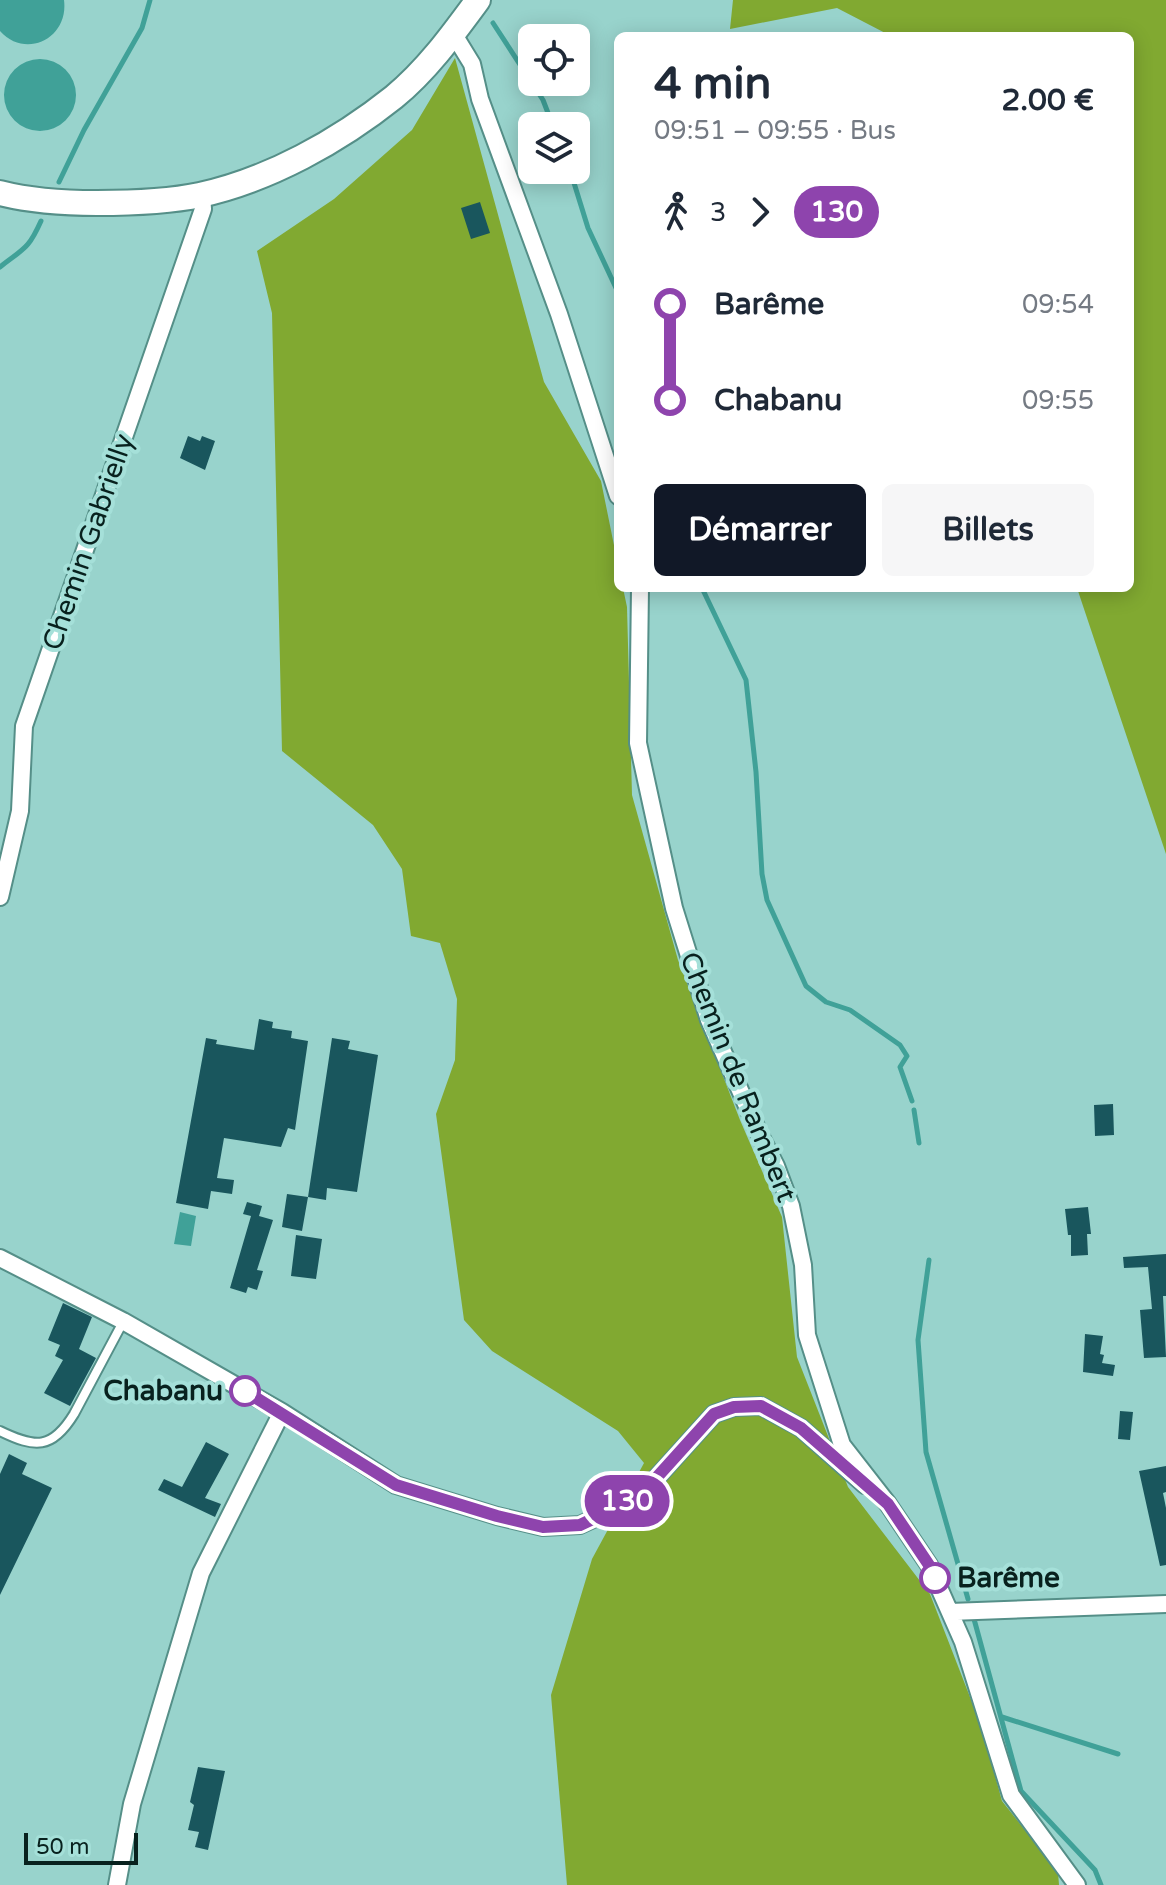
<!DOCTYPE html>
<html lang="fr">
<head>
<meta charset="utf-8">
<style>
  body { margin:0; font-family:"Varela Round",sans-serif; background:#f6f6f7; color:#1f2937; height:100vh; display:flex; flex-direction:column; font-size:30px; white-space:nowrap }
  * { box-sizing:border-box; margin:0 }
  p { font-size:26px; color:#747a83 }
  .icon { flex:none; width:44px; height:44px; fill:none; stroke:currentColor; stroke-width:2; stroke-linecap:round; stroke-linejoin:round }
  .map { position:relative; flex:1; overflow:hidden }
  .panel { position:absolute; left:614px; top:32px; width:520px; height:560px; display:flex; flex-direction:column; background:#fff; border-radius:12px; box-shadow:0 4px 20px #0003 }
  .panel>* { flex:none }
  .badge { padding:0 16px; border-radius:26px; font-size:28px; line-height:52px }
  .fabs { position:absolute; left:518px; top:24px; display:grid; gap:16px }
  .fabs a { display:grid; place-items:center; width:72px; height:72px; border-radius:12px; background:#fff; box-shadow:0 4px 20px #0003; font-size:40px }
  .scale { position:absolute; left:24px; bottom:20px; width:114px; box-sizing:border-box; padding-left:8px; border:4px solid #08211e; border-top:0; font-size:22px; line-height:28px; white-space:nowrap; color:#08211e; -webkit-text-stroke:6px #a5e0d9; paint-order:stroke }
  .map>.badge { position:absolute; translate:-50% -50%; box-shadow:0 0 0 4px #fff }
  .legs { display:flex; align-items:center; gap:12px; height:88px; padding:0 40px; font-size:26px }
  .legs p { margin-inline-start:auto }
  .overview { display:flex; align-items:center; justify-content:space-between; height:136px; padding:0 40px }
  h1 { font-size:44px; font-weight:800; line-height:60px }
  .cta { display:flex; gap:16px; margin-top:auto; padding:16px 40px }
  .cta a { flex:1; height:92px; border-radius:12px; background:#111827; color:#fff; font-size:32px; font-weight:800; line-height:92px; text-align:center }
  .cta a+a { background:#f6f6f7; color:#1f2937 }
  ul { padding:0 40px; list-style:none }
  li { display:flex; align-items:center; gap:28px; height:96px; font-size:30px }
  li i { display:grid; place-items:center; width:12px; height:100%; margin:0 10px; background:currentColor }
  li i::after { content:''; width:20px; height:20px; margin:-10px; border:6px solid; border-radius:50%; background:#fff }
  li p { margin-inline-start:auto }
  li:first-child i { background:linear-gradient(#0000 50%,currentColor 0) }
  li:last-child i { background:linear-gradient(currentColor 50%,#0000 0) }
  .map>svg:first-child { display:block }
  .forest { fill:#81a931 }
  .water { fill:#40a198 }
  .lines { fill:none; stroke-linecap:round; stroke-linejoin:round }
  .stream { stroke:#40a198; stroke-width:5 }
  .building { fill:#19565d }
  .service-casing { stroke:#558f88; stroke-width:12 }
  .minor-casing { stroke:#558f88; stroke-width:20 }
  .secondary-casing { stroke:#558f88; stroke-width:28 }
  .service { stroke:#fff; stroke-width:8 }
  .minor { stroke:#fff; stroke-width:16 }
  .secondary { stroke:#fff; stroke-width:24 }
  .line-1-casing { stroke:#fff; stroke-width:18 }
  .line-1 { stroke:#8e44ad; stroke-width:12 }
  .stop-1-dot { fill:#fff; stroke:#8e44ad; stroke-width:4 }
  .labels { text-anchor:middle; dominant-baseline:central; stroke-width:8; stroke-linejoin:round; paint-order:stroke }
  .street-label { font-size:28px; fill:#08211e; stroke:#a5e0d9 }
  .stop-label { font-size:28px; font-weight:bold; fill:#08211e; stroke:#a5e0d9; text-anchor:end }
</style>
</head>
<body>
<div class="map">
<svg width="1166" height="1885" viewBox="0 0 1166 1885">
  <rect width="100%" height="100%" fill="#98d3cc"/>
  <path class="forest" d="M733,0h433v854l-89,-266h53v-552h-239l-54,-28 -107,21z
    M455,58l89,324 57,99 17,84v23h5l4,19 5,188 46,165 62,160 42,97 15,140 51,130 82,107 52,134 20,73 56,71 1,13h-492l-16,-190 41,-136 52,-96 -26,-32 -126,-80 -28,-31 -28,-206 19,-54 2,-61 -17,-56 -29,-7 -9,-67 -29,-44 -91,-74 -10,-438 -15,-62 77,-52 78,-69z"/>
  <path class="water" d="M0,0h64c5,38 -38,60 -64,31z
    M4 95a36 36 0 1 1 72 0a36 36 0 1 1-72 0Z
    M180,1212l16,4 -5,30 -17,-2z"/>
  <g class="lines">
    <path class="stream" d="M493,23l50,77 10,26
      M570,170l18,58 28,60
      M59,182l25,-52 58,-102 8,-28
      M0,267c24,-19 28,-17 41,-46
      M702,588l44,92 10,92 6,102 5,26 39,86 20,16 24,8 50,35 7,11 -7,11 12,34
      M914,1110l5,33
      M929,1260l-11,80 8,112 42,147
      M974,1619l47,172 74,79 6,15
      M1002,1717l116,37"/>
  </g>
  <path class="building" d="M480,202l10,31 -19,6 -10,-31z
    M188,436l12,5 2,-5 13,5 -10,29 -25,-12z
    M259,1019l14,3 -1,6 20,3 -1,7 17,3 -13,89 -7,-2 -7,19 -57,-9 -7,40 17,2 -2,14 -21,-3 -3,18 -32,-6 30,-165 11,2 -1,4 38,6z
    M332,1038l18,3 -2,8 30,6 -21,137 -30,-4 -1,12 -18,-3z
    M1113,1104l1,31 -19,1 -1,-31z
    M287,1194l21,3 -6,34 -20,-4z
    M247,1202l15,4 -3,10 14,4 -16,50 6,1 -6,19 -9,-3 -2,6 -16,-5 21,-72 -8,-2z
    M1088,1207l3,27h-4l1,21 -17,1v-21h-3l-3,-26z
    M296,1235l26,4 -6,40 -25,-3z
    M1166,1254v42h-3l3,61 -22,1 -4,-48 12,-1 -4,-42 -24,1 -1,-11z
    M63,1303l29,14 -13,32 17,9 -26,48 -26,-13 19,-33 -8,-4 5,-11 -12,-5z
    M1085,1334l18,2 -3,18 4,1 -2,8 13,2 -2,11 -30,-4z
    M1120,1411l13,1 -3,28 -12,-1z
    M206,1442l23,12 -24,44 16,6 -6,13 -57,-27 6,-11 18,8z
    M9,1454l18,9 -5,11 30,14 -52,107v-121z
    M1166,1466v26l-3,1 3,15v57l-6,1 -21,-95z
    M198,1767l27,4 -17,79 -13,-3 4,-15 -11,-2 6,-25 -4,-3z"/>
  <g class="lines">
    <g class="service-casing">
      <path id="service" d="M0,1431c35,17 52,19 74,-17l49,-92"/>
    </g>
    <g class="minor-casing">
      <path id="minor" d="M453,33l19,31 8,35 79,215 59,182
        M640,588l-2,155 36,165 35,112 49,111 18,35 15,40 12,59 4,70 35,110 46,59 41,61 34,77 48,153 66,90
        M0,897l20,-86 4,-85 179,-517 -1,-15
        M0,1258l123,63 159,91 114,73 101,31 46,11 37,-2 30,-14 39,-25 65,-72 20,-7 27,-1 40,22 64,57
        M950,1612l216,-8
        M117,1885l15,-81 69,-231 81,-161"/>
    </g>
    <g class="secondary-casing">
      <path id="secondary" d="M0,193c31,8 64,10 97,10 34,0 70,-1 103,-8 69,-15 139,-54 194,-98 33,-27 59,-63 84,-97"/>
    </g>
    <use href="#service" class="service"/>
    <use href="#minor" class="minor"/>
    <use href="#secondary" class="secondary"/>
  </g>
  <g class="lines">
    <g class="line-1-casing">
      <path id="line-1" d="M245,1391l151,94 101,31 46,11 37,-2 30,-14 39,-25 65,-72 20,-7 27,-1 40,22 87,76 41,61 6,13"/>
    </g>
    <use href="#line-1" class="line-1"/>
  </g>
  <g class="stop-1-dot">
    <circle cx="245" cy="1391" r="14"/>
    <circle cx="935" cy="1578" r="14"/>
  </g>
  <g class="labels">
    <g class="street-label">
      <text transform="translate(88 542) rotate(-71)">Chemin Gabrielly</text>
      <text transform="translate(738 1077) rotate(68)">Chemin de Rambert</text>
    </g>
    <g class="stop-label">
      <text x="223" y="1391">Chabanu</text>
      <text x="957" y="1578" text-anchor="start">Barême</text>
    </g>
  </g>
</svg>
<div class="fabs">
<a><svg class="icon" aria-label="locate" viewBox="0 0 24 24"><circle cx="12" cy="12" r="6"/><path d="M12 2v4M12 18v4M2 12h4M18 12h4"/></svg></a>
<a><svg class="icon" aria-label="layers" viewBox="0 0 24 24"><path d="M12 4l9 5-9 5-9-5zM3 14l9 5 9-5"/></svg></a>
</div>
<div class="scale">50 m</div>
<b class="badge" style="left:627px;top:1501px;background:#8e44ad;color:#fff">130</b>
<section class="panel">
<div class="overview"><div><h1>4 min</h1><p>09:51 – 09:55 · Bus</p></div><b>2.00 €</b></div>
<div class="legs"><svg class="icon" aria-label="walk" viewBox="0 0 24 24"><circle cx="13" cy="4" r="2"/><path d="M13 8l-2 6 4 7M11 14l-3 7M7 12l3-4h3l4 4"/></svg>3<svg class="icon" aria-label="forward" viewBox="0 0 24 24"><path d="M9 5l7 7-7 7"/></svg><b class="badge" style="background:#8e44ad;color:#fff">130</b></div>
<ul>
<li><i style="color:#8e44ad"></i><b>Barême</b><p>09:54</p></li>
<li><i style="color:#8e44ad"></i><b>Chabanu</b><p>09:55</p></li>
</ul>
<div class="cta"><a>Démarrer</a><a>Billets</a></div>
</section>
</div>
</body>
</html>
